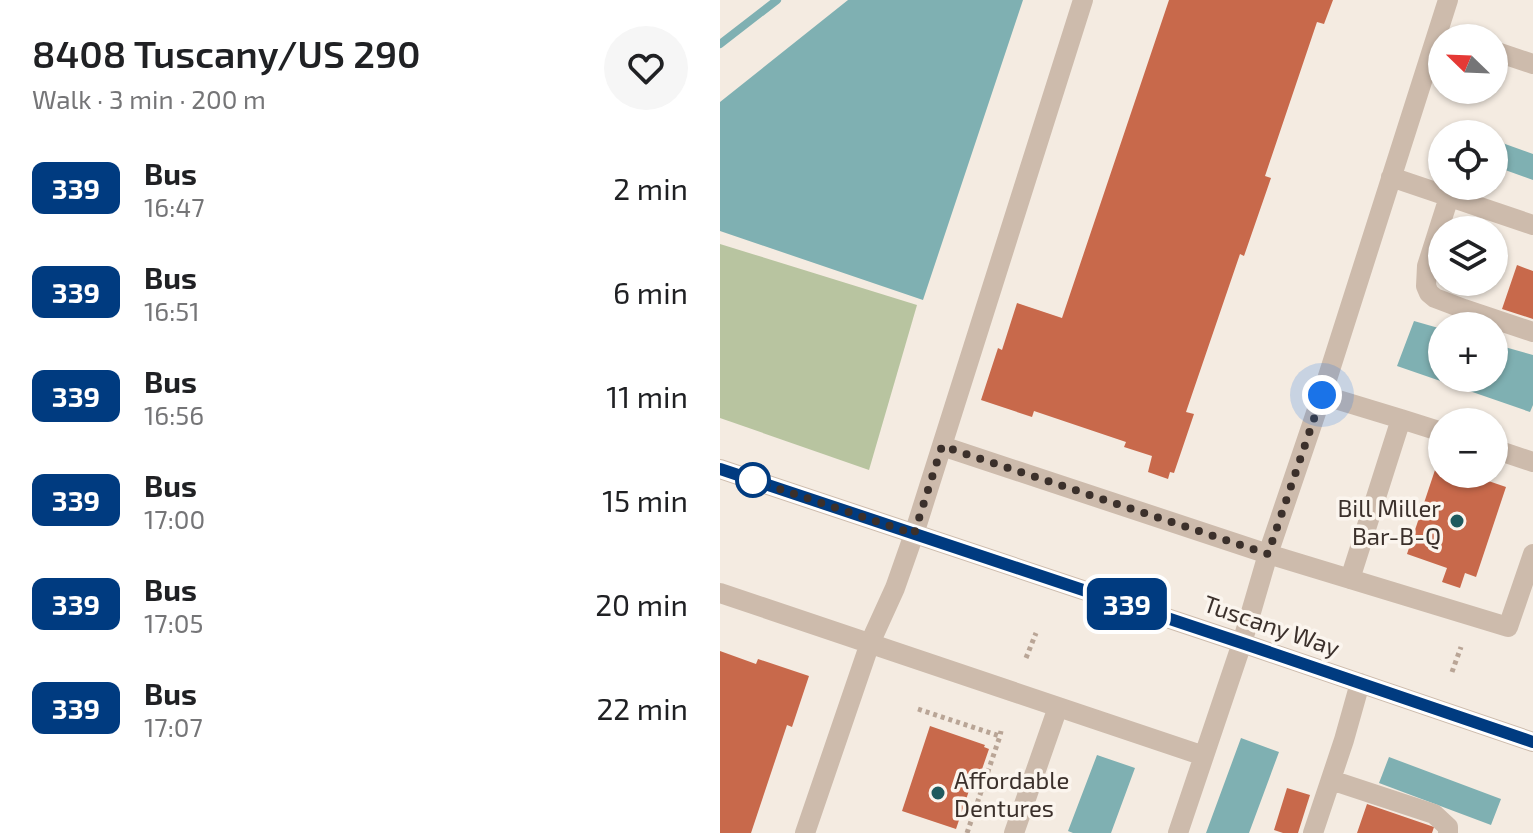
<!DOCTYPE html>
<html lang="en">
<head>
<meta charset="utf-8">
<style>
  body { margin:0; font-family:"Exo 2",sans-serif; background:#f6f6f6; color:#202124; height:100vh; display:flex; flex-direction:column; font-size:30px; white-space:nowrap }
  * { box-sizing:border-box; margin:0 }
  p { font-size:26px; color:#757577 }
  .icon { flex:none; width:44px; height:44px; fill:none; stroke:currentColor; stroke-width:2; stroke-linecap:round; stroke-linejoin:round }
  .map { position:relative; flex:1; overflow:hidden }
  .sheet { display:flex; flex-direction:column; background:#fff; width:720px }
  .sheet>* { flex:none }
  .badge { padding:0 16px; border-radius:12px; font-size:28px; line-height:52px }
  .needle { width:52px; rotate:293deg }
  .buttons { position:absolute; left:708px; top:24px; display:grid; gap:16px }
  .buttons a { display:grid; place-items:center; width:80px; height:80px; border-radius:50%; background:#fff; box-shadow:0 2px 6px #0004; font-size:40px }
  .you { position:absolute; width:40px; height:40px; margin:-20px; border:6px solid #fff; border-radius:50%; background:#1a73e8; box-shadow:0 0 0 12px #1a73e833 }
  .map>.badge { position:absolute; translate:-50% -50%; box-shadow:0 0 0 4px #fff }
  .round { display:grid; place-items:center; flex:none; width:84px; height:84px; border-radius:42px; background:#f6f6f6 }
  .head { display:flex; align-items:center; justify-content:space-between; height:136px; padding:0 32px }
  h1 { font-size:38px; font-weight:600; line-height:60px }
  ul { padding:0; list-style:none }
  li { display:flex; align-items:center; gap:24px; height:104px; padding:0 32px }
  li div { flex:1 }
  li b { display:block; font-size:30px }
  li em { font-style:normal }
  li .badge { min-width:88px; font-weight:700; text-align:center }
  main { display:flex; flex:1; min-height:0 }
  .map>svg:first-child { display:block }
  .green { fill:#b8c4a0 }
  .water { fill:#7fb0b2 }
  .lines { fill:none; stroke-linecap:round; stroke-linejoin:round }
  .stream { stroke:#7fb0b2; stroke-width:8 }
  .building { fill:#c8694b }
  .path { stroke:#b9a596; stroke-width:5; stroke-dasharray:4 4; stroke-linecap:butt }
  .minor { stroke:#cdbbac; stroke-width:20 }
  .line-casing { stroke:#fff; stroke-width:18 }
  .line { stroke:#003b80; stroke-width:12 }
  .walk { stroke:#3b302b; stroke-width:8; stroke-dasharray:0 14.4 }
  .stop-dot { fill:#fff; stroke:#003b80; stroke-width:4 }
  .poi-dot { fill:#1f5a5e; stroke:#fbf5ee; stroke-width:3 }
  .labels { text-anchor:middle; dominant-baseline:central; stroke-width:7; stroke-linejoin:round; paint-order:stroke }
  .poi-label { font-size:24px; fill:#3b302b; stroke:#fbf5ee; text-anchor:end }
  .street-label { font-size:24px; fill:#3b302b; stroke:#fbf5ee }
</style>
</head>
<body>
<main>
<section class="sheet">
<div class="head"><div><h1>8408 Tuscany/US 290</h1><p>Walk · 3 min · 200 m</p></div><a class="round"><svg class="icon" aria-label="heart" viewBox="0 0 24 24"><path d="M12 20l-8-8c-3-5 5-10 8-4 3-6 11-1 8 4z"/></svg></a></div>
<ul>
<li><span class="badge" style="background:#003b80;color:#fff">339</span><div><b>Bus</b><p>16:47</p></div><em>2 min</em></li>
<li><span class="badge" style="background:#003b80;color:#fff">339</span><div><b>Bus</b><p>16:51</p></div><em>6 min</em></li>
<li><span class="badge" style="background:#003b80;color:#fff">339</span><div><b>Bus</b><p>16:56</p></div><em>11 min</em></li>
<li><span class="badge" style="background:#003b80;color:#fff">339</span><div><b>Bus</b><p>17:00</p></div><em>15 min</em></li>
<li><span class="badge" style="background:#003b80;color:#fff">339</span><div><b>Bus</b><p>17:05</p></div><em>20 min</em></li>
<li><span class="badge" style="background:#003b80;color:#fff">339</span><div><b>Bus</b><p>17:07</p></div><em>22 min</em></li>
</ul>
</section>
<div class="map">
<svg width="813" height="833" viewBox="0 0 813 833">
  <rect width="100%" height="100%" fill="#f4ebe1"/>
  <path class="green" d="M0,244l197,61 -48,165 -149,-52z"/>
  <path class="water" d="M128,0h175l-100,300 -203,-69v-129z
    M774,140l39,14v26l-39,-14z
    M694,321l28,8v49h52v-34l39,11v50l-3,7 -133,-46z
    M521,738l38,14 -30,81h-43z
    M377,755l38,13 -24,65h-38l-5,-2z
    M669,757l112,42 -10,26 -112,-42z"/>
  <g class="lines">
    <path class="stream" d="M0,44l57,-44"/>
  </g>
  <path class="building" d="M449,0h164l-9,24 -7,-2 -52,154 6,2 -27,78 -4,-2 -54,158 8,2 -20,59 -4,-1 -2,7 -20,-7 4,-16 -28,-9 2,-5 -92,-31 -2,6 -51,-17 17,-52 4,2 15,-47 45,15z
    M797,265l16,6v48l-31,-10z
    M717,464l5,1v9h26l38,13 -30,90 -11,-4 -5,15 -18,-6 5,-14 -40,-14z
    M0,651l36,13 2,-5 51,17 -17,51 -5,-2 -36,108h-31z
    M210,726l55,19 -1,2 5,2 -9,26 -5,-2 -19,56 -54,-18z
    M567,788l23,7 -12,38h-15l-9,-3z
    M647,804l67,23 -2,6h-75z"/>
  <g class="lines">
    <path class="path" d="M306,658l10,-25
      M732,672l9,-25
      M198,709l82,27 1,-5
      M247,833l33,-97"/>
    <path class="minor" d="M774,51l39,13
      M671,177l142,48
      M729,197l-22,69 -1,20 3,7 6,5 29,11 69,23
      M602,395l79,24 -51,160
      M681,419l41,13
      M222,446l326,108 240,73 25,-73
      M774,449l39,13
      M0,469l522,174 291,99
      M0,593l484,163
      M611,780l103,34 14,13v6
      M85,833l65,-190 25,-55 19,-54 169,-534
      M294,833l44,-126
      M458,833l64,-190 26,-89 54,-159 126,-395
      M593,833l31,-93 16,-57"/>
  </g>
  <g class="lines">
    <g class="line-casing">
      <path id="line" d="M0,469l522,174 291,99"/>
    </g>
    <use href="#line" class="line"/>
    <path class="walk" d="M33,480l161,54 28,-88 326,108 54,-159"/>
  </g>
  <circle class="stop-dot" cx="33" cy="480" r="16"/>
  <g class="poi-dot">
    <circle cx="737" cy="521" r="8"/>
    <circle cx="218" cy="793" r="8"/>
  </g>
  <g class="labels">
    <g class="poi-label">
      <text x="721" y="507">Bill Miller<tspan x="721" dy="28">Bar-B-Q</tspan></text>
      <text x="234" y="779" text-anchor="start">Affordable<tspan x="234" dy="28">Dentures</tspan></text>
    </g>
    <g class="street-label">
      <text transform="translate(552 625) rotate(19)">Tuscany Way</text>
    </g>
  </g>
</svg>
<div class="buttons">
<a><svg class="needle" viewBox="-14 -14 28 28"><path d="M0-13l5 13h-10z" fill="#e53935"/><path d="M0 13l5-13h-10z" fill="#757577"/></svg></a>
<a><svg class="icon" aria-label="locate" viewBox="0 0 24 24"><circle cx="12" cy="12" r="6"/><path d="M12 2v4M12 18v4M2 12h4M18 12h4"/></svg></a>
<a><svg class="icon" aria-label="layers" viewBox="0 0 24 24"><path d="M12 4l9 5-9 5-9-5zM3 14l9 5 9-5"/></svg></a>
<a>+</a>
<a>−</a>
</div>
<div class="you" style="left:602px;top:395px"></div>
<b class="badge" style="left:407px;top:604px;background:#003b80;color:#fff">339</b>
</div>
</main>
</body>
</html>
